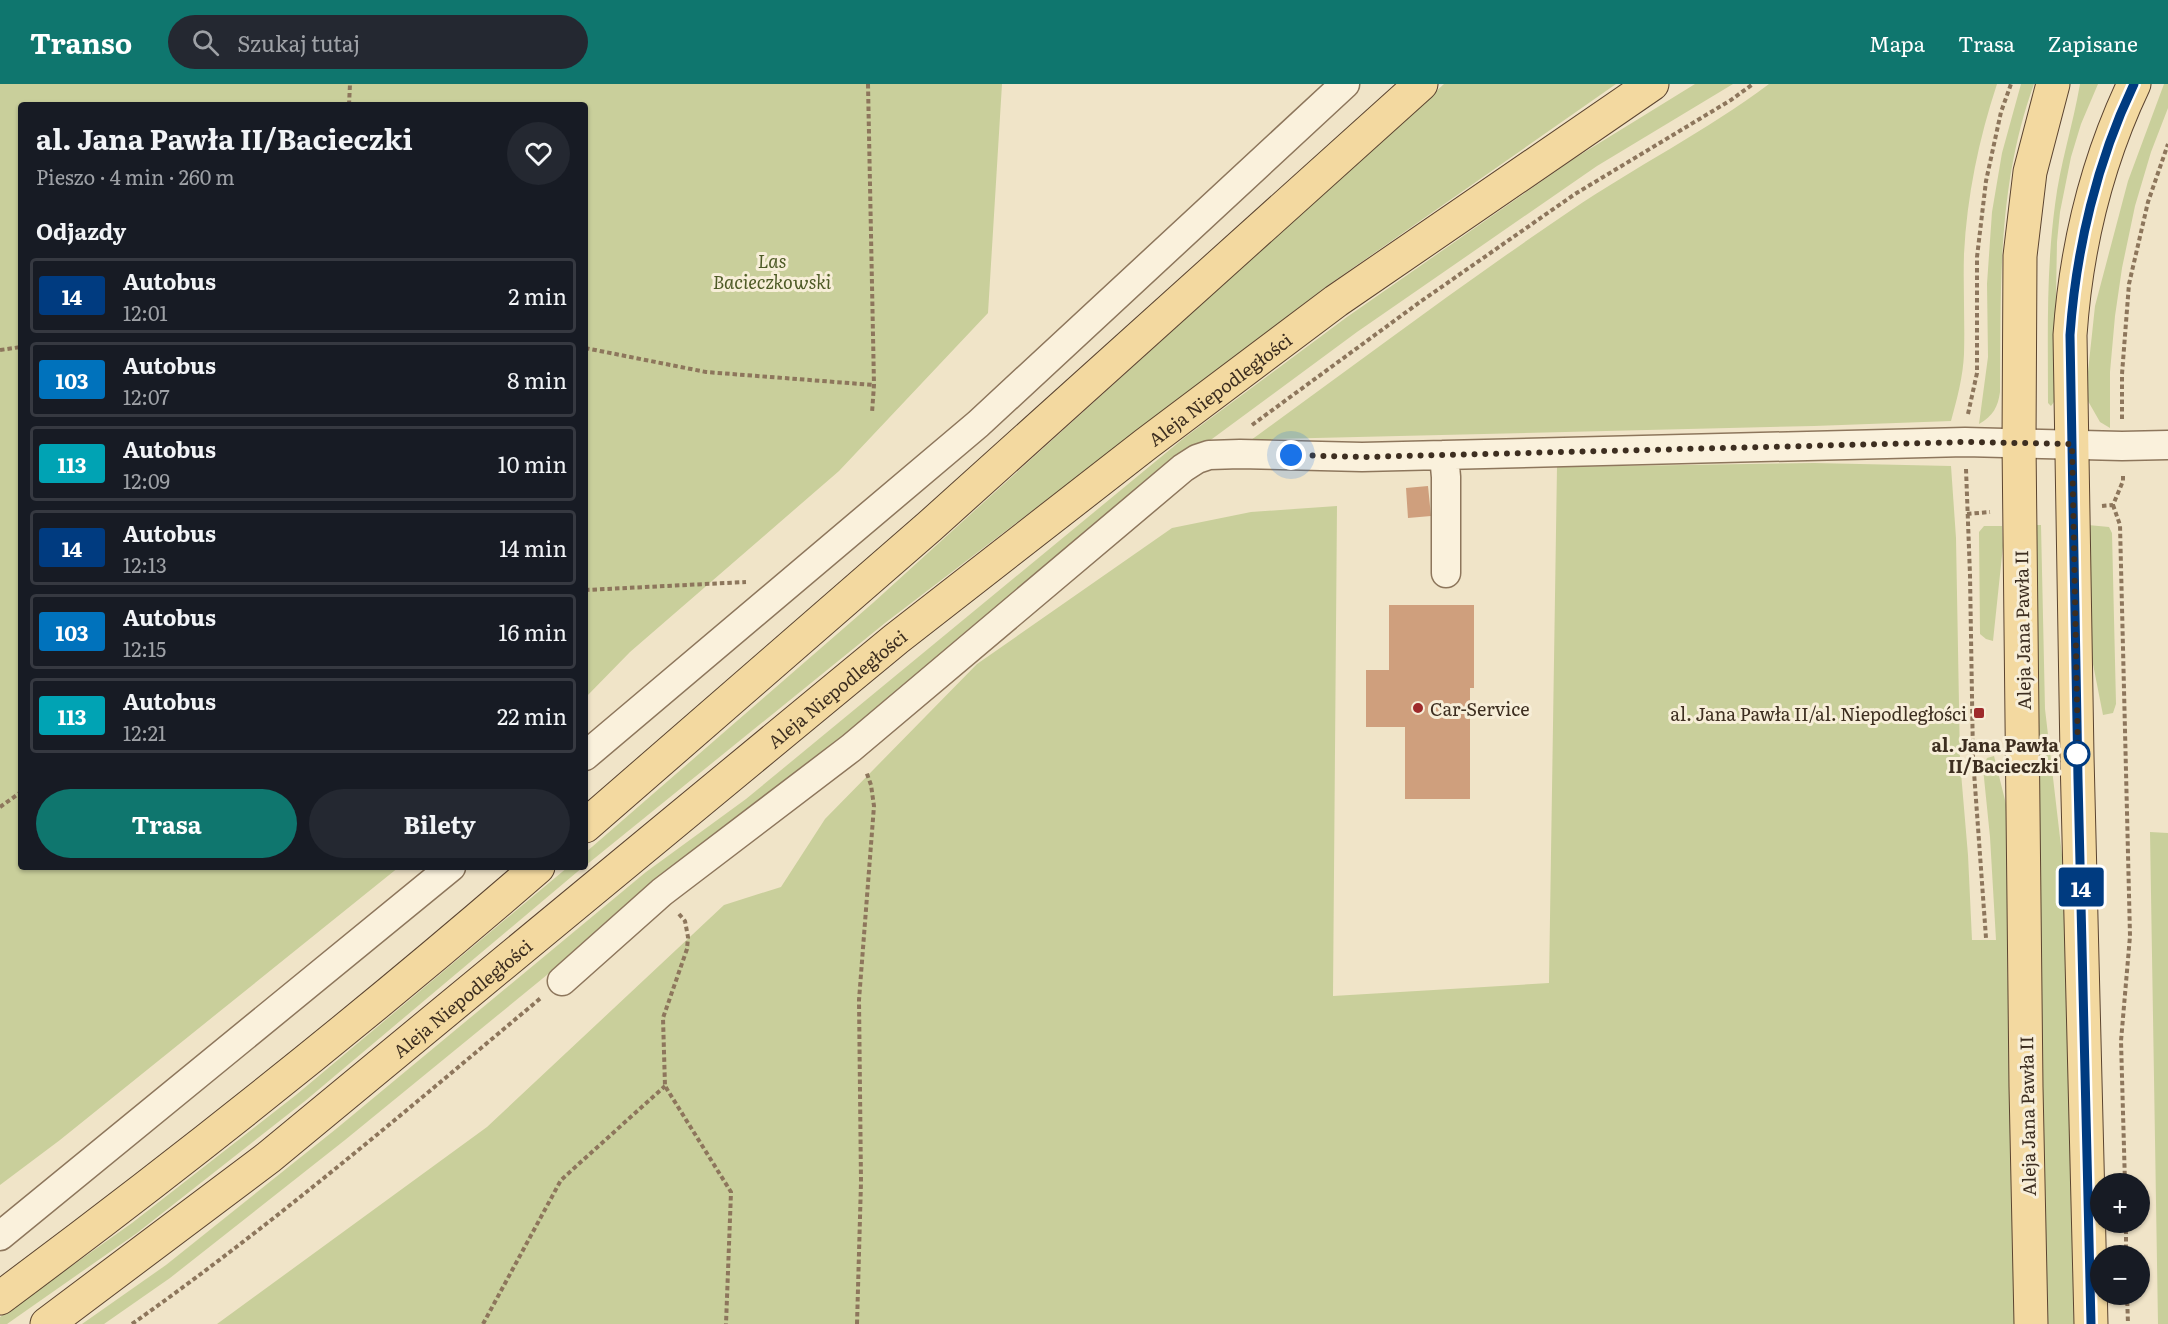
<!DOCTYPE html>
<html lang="pl">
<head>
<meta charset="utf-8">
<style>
  body { margin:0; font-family:Literata,serif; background:#242831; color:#f1f3f6; height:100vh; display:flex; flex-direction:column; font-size:22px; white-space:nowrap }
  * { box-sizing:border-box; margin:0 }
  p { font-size:20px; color:#9ea1a6 }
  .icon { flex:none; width:33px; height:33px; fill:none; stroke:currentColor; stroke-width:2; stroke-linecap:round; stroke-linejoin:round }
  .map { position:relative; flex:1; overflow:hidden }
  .side { position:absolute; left:18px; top:18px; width:570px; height:768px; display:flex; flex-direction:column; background:#171b24; border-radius:6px; box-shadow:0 2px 4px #0004 }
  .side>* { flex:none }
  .badge { padding:0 12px; border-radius:4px; font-size:21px; line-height:39px }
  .fabs { position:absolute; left:2090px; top:1089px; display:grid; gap:12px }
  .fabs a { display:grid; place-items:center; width:60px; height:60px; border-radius:50%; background:#171b24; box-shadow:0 2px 4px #0004; font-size:30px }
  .you { position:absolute; width:30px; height:30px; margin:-15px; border:4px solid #fff; border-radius:50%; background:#1a73e8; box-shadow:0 0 0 9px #1a73e833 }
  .map>.badge { position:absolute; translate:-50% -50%; box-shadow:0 0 0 3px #fff }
  h2 { padding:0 18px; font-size:22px; line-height:54px }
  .round { display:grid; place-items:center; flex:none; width:63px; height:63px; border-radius:32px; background:#242831 }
  .head { display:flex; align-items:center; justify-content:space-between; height:102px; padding:0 18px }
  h1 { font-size:28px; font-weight:700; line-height:45px }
  .button { display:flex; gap:12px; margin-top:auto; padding:12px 18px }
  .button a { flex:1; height:69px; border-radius:36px; background:#0f766e; color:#fff; font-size:24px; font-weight:700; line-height:69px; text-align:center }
  .button a+a { background:#242831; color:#f1f3f6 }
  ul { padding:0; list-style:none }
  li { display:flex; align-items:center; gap:18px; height:75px; margin:0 12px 9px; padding:0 6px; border:3px solid #363941; border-radius:6px }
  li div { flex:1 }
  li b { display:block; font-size:22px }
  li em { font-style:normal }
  li .badge { min-width:66px; font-weight:700; text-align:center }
  header { display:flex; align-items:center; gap:36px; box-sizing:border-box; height:84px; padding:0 30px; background:#0f766e; color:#fff }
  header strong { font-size:28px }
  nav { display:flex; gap:33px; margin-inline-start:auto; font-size:21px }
  .search { width:420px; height:54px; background:#242831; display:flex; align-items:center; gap:15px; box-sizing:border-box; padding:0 21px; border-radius:33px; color:#9ea1a6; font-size:22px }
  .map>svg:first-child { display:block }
  .green { fill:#c9cf9b }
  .building { fill:#cf9f7d }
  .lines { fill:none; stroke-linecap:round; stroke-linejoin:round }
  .minor-casing { stroke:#8d765c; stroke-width:31 }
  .major-casing { stroke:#5b4430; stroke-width:35 }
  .path { stroke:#8d765c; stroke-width:4; stroke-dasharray:4.5 3; stroke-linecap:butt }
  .minor { stroke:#faf1dc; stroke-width:28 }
  .major { stroke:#f3d9a0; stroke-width:33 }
  .line-casing { stroke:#fff; stroke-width:14 }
  .line { stroke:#003b80; stroke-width:9 }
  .walk { stroke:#3d2e20; stroke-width:6; stroke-dasharray:0 10.8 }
  .poi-dot { fill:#9e2a2b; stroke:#f7eed8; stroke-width:2 }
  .stop-dot { fill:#fff; stroke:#003b80; stroke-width:3 }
  .labels { text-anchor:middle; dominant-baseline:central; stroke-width:6; stroke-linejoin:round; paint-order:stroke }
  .park-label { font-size:18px; font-style:italic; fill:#4d5a26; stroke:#f7eed8 }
  .street-label { font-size:18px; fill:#3d2e20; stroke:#f7eed8 }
  .poi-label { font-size:18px; fill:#3d2e20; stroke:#f7eed8; text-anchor:start }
  .stop-label { font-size:18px; font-weight:bold; fill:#3d2e20; stroke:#f7eed8; text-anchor:end }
</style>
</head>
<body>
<header>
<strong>Transo</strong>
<div class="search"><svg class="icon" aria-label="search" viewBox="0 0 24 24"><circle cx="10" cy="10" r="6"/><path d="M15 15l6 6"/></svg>Szukaj tutaj</div>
<nav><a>Mapa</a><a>Trasa</a><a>Zapisane</a></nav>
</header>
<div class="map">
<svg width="2168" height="1240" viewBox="0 0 2168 1240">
  <rect width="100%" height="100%" fill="#f0e4c8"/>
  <path class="green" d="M0,0h1002l-14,229 -149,158 -209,181 -45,46v-593h-564v762h378l-339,273 -60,45z
    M1444,0h172l-289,202 -442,337 -300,243v-13l289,-251z
    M1695,0h38l-136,82 -240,166 -164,121 -345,285 -191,147 -312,255 -175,138 -66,46h-22l84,-59 170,-136 310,-257 100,-73 438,-361 163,-121 228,-159z
    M1769,0h228c-18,54 -30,112 -33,170 -1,33 1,67 0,100 -1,23 -7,45 -13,67l-137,5 -541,13 -1,5 -28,1c108,-78 215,-159 326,-234 65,-44 136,-80 199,-127z
    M2021,0h13c-37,102 -33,202 -34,308 -2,15 -7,24 -21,32l9,-67 -1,-73 5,-72 10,-59z
    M2080,0h18l-17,40 -10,33 -11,55 -3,30 -3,160 -3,4 -3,-3c0,-66 -2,-132 7,-198 5,-41 18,-80 25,-121z
    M2164,0h4v24l-17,44 -16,54 -13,62 -7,48 -5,56v56l-10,-6 -12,-21 -1,-20 8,-75 33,-125z
    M1814,379l137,3 5,72 4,223 8,94 4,85h24l-6,-103 -7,-69 4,-10 7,-2 12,48 1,28v108l8,384h-1798l270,-197 237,-222 57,-18 44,-68 152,-155 195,-136 79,-16 86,-6 -4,490 216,-13 8,-516z
    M2034,441h7l4,184 19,163 10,452h-26l-8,-356z
    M2088,441l21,2 3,6 4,171 -3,9 -10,2 -12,-61z
    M1984,442h18l1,20 -10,95 -7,-2 -6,-5 -1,-102z
    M2150,748l18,1v491h-10z
    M568,783h15l-278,234 -168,132 -130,91h-7v-7l132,-94 164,-128z"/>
  <path class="building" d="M1428,402l3,30 -23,2 -2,-30z
    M1389,521h85v83h-4v111h-65v-72h-39v-57h23z"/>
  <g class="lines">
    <g class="minor-casing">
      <path id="minor" d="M1444,371l2,22v96
        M585,672l393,-332 367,-340
        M562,897l100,-89 189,-144 332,-280 14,-9 12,-4 31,-1 122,3 603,-15 157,4 46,-1
        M0,1152l451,-369"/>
    </g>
    <g class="major-casing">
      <g id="major">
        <path d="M585,742l345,-300 491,-442"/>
        <path d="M0,1214c184,-137 364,-280 538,-431"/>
        <path id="s1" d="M47,1240l222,-167 627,-518 250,-195 190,-143 316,-217"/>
        <path d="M2031,1240l-5,-237 -7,-644 1,-187 10,-84 23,-88"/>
        <path d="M2091,1240l-14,-568 -7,-421c6,-86 27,-173 64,-251"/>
      </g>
    </g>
    <path class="path" d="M868,0l6,301 -2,28
      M349,21l1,-21
      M585,264l121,24 168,13
      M0,266l21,-3
      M1968,330l9,-41v-116l9,-76 15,-69 10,-28
      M2122,335v-45l7,-90 19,-82 20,-58
      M1252,341l168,-123 155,-108 156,-94 22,-16
      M1966,385l4,106 3,183 13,180
      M2113,421l7,20 10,411 -9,105 4,143
      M2102,422l11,-1 10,-24v-6
      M1967,430l23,-2
      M585,506l161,-8
      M0,723l21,-15
      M679,830l6,7 3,16 -1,12 -24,69 2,68 66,106 -5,132
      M2126,1138v34
      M2127,1210l1,30
      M132,1240c143,-101 276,-215 410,-327
      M483,1240l78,-144 104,-94
      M857,1240l4,-142 -2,-182 15,-194 -3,-21 -5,-14"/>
    <use href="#minor" class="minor"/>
    <use href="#major" class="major"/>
  </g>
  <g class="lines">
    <g class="line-casing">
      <path id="line" d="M2091,1240l-13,-545 -8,-444c6,-86 27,-174 64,-251"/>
    </g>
    <use href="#line" class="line"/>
    <path class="walk" d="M1291,371l71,2 82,-2 521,-13 107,2 6,312 -1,-2"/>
  </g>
  <g class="poi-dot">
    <circle cx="1418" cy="624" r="6"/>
    <rect x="1973" y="623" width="12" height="12" rx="3"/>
  </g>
  <circle class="stop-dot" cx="2077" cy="670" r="12"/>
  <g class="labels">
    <g class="park-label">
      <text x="772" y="176">Las<tspan x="772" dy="21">Bacieczkowski</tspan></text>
    </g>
    <g class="street-label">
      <text stroke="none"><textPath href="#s1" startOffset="1500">Aleja Niepodległości</textPath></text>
      <text transform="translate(2022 546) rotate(-91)">Aleja Jana Pawła II</text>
      <text stroke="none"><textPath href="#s1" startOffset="1014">Aleja Niepodległości</textPath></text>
      <text stroke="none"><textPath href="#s1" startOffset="528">Aleja Niepodległości</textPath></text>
      <text transform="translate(2027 1032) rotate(-91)">Aleja Jana Pawła II</text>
    </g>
    <g class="poi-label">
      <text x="1430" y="624">Car-Service</text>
      <text x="1967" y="629" text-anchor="end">al. Jana Pawła II/al. Niepodległości</text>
    </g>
    <g class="stop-label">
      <text x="2059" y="660">al. Jana Pawła<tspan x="2059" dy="21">II/Bacieczki</tspan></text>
    </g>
  </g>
</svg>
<div class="fabs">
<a>+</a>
<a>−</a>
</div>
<div class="you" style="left:1291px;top:371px"></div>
<b class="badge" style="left:2081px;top:803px;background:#003b80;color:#fff">14</b>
<section class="side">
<div class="head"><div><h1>al. Jana Pawła II/Bacieczki</h1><p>Pieszo · 4 min · 260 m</p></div><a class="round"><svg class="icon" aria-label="heart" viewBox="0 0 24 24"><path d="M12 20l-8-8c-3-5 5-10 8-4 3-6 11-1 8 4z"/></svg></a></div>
<h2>Odjazdy</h2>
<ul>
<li><span class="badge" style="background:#003b80;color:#fff">14</span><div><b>Autobus</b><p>12:01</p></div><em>2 min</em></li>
<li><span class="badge" style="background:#0072bc;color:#fff">103</span><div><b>Autobus</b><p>12:07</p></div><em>8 min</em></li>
<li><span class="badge" style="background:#00a3b4;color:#fff">113</span><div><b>Autobus</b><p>12:09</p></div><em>10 min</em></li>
<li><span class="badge" style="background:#003b80;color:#fff">14</span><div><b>Autobus</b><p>12:13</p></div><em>14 min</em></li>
<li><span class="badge" style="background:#0072bc;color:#fff">103</span><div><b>Autobus</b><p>12:15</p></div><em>16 min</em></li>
<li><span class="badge" style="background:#00a3b4;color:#fff">113</span><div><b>Autobus</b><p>12:21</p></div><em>22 min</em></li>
</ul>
<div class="button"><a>Trasa</a><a>Bilety</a></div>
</section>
</div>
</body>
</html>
